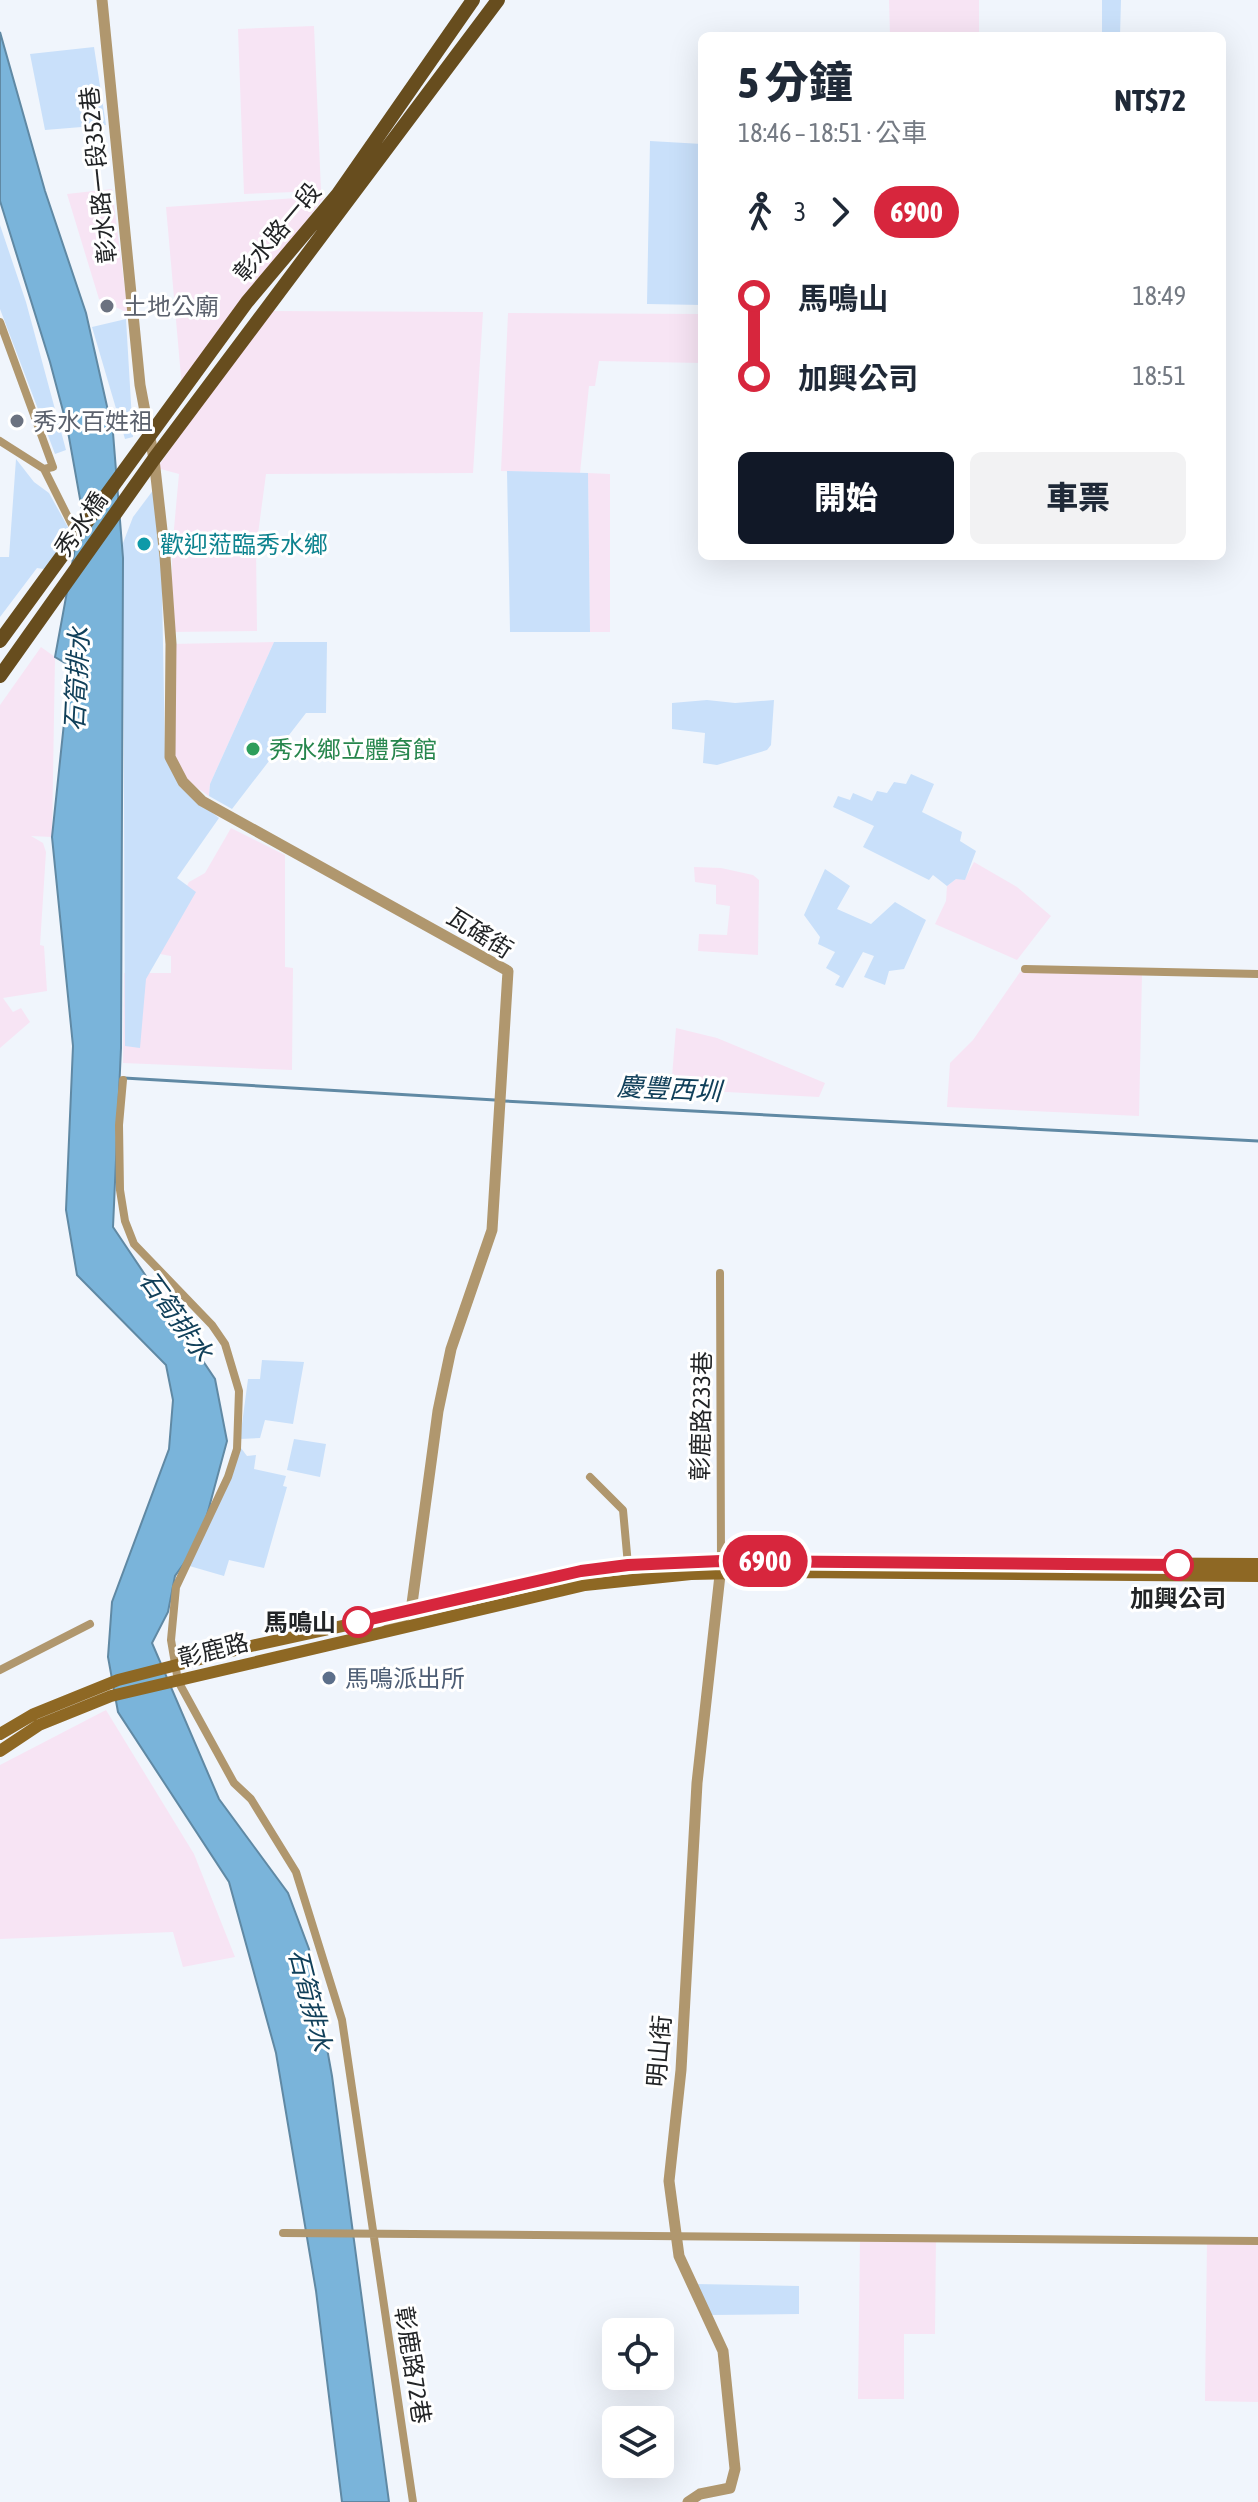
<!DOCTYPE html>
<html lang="zh-TW">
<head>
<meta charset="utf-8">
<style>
  body { margin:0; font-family:"Asap Condensed","Noto Sans TC",sans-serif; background:#f2f2f3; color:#1f2937; height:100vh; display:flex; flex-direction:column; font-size:30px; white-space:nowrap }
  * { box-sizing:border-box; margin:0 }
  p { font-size:26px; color:#747a83 }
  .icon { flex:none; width:44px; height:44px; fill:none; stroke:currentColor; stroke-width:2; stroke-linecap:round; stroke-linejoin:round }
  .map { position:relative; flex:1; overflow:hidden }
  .details { position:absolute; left:698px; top:32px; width:528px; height:528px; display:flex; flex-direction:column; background:#fff; border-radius:12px; box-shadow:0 8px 32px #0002 }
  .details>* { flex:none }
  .badge { padding:0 16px; border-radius:26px; font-size:28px; line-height:52px }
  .buttons { position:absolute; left:602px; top:2318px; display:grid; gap:16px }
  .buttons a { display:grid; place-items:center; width:72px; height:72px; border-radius:12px; background:#fff; box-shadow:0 8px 32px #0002; font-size:40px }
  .map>.badge { position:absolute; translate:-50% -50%; box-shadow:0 0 0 4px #fff }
  .legs { display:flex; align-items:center; gap:12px; height:88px; padding:0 40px; font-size:26px }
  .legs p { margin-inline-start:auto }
  .summary { display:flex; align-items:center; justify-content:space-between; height:136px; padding:0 40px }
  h1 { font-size:44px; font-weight:800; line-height:60px }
  .action { display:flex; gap:16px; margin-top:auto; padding:16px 40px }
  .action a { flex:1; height:92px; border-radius:12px; background:#111827; color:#fff; font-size:32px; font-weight:800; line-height:92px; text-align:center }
  .action a+a { background:#f2f2f3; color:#1f2937 }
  ul { padding:0 40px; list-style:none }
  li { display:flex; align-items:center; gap:28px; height:80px; font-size:30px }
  li i { display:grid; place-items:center; width:12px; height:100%; margin:0 10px; background:currentColor }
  li i::after { content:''; width:20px; height:20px; margin:-10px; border:6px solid; border-radius:50%; background:#fff }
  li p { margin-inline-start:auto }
  li:first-child i { background:linear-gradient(#0000 50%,currentColor 0) }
  li:last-child i { background:linear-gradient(currentColor 50%,#0000 0) }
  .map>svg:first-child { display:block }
  .industrial { fill:#f7e4f4 }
  .green { fill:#c9e0fa }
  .water { fill:#7ab4da; stroke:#6089a4; stroke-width:2 }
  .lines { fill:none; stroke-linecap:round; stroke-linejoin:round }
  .stream { stroke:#6089a4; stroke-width:3 }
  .minor { stroke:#b0976e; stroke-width:8 }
  .tertiary { stroke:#b0976e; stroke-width:11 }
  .secondary { stroke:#8e6824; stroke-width:12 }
  .primary { stroke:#674d1e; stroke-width:14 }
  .line-1-casing { stroke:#fff; stroke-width:18 }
  .line-1 { stroke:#d7263d; stroke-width:12 }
  .worship-dot { fill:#6b7280; stroke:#fff; stroke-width:3 }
  .culture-dot { fill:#0f9aa8; stroke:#fff; stroke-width:3 }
  .leisure-dot { fill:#2e9e5b; stroke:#fff; stroke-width:3 }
  .stop-1-dot { fill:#fff; stroke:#d7263d; stroke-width:4 }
  .service-dot { fill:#5c6f8a; stroke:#fff; stroke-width:3 }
  .labels { text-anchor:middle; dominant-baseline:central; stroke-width:6; stroke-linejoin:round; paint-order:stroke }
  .street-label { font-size:24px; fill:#222426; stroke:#fff }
  .worship-label { font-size:24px; fill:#5b616d; stroke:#fff; text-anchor:start }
  .culture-label { font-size:24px; fill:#0d838f; stroke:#fff; text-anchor:start }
  .leisure-label { font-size:24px; fill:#27864d; stroke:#fff; text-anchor:start }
  .stop-label { font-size:24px; font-weight:bold; fill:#222426; stroke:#fff }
  .service-label { font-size:24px; fill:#4e5e75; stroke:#fff; text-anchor:start }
  .water-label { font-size:26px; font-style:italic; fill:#11405a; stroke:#fff }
</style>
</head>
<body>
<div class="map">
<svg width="1258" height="2502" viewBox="0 0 1258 2502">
  <rect width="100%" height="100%" fill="#f0f5fc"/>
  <path class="industrial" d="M889,0h90v36h-89z
    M314,26l7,165 -77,3 -6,-165z
    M112,189l16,124 -29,-14 -32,-105z
    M325,196l-143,192 -16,-181z
    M268,311l215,1 -10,161 -207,1 -10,75 1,82 -85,1v-82l7,-76 -22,-6z
    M508,313l194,1v49l-103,-2 -4,25h-6l-9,87 -79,-2z
    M588,473l22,1v158h-20z
    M274,642l-64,142 -1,12 -19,-13 -15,-17 -4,-122z
    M41,647l14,10 -3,180 -21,-1 12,7 3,9 -6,93 4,1 3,45 -44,7 10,14 8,-4 9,14 -30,26v-343z
    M231,828l54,27v112l8,1 -1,102 -169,-7 1,-90h47v-17l-11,-2 1,-17 28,-55 16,-9z
    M974,862l43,25 34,29 -34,44 -82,-36 11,-23 1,-15 9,-7h9z
    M694,867l27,1 32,7 6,5 -1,75 -60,-4 1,-17 28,1 3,-29 -14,-2v-19l-21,-3z
    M1020,972l122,3 -3,141 -192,-9 3,-44 23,-23z
    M676,1028l41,10 108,45 -6,14 -148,-8z
    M106,1710l88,144 41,103 -52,10 -10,-35 -173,7v-174z
    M860,2237l76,2 -1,95h-31v65h-46z
    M1207,2240l51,1v161l-53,-1z"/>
  <path class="green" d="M1102,0h19l-1,36h-18z
    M94,47l12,78 -61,5 -15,-76z
    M650,141l52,3v161l-55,-1z
    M0,225l26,77 40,148 -11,4 -55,-145z
    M126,319l7,118 -8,2 -33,-112z
    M16,459l18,23 15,11 25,45 -24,32 -13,-2 -37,49v-60h9z
    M507,471l81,2 2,159h-80z
    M160,481l5,272 15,34 39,31 -42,60 19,14 -50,87 -6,69 -15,-2 -2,-503 10,-26z
    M274,642h53l-1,71h-20l-74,96 -23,-13 1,-12z
    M707,700l28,3 39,-3 -3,45 -4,5 -50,15 -14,-2 2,-30 -33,-4v-26z
    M911,774l23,10 -12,28 40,20 -2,9 16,10 -11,29 -9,-1 -9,7 -14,-11 -4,5 -66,-33 11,-21 -41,-19 5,-11 12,4 3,-7 19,8 5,-10 10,2 7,-11 12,2z
    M825,869l25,17 -13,23 34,15 24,-22 31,18 -22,49 -15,2 -4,14 -21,-8 10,-21 -11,-4 -20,36 -8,-3 5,-9 -14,-8 9,-16 -17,-8 2,-7 -16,-22z
    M262,1360l42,2 -11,62 -28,-4 -5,18 -20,1 8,-60h12z
    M294,1439l32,5 -6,33 -33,-7z
    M238,1444l9,12 9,-1 -2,14 32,7 -3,10 4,1 -23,81 -35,-8 -5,16 -38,-11z
    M695,2284l104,2v28l-88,1z"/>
  <path class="water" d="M0,32l45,159 41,122 27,120 10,125 -2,490 -8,179 102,152 12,62 -27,100 -25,35 -7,36 -16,31 67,156 69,94 21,56 23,127 57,426h-47l-26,-211 -40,-238 -47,-171 -111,-170 -10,-55 4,-55 57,-153 4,-49 -7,-35 -89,-90 -11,-65 7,-164 -21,-209 18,-171 -15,-9 27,-147 -15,-84 -17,-64 -50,-161z"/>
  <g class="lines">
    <path class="stream" d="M124,1078l371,22
      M503,1101l755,40"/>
    <path class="minor" d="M0,322l53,145 -9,2
      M0,441l44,28 34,68
      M1025,969l233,5
      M123,1080l-4,45 1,65 5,31 9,23 78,81 13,19 14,47 -2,58 -9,28 -52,110 -5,53 7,41 56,102 17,16 45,73 46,148 71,482
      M720,1273l1,288
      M590,1477l33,33 5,55
      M0,1670l90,-46
      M283,2233l975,8"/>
    <path class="tertiary" d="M102,0l38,385 14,74 11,98 6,87 -1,113 13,25 19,19 306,170 -16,259 -41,119 -13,62 -27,200 -27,21
      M688,2502l12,-8 30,-6 5,-19 -12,-118 -44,-95 -10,-75 12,-111 16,-287 24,-217"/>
    <path class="secondary" d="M0,1734l34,-20 84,-34 133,-34 366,-80 104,-5 537,3
      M0,1751l39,-26 72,-29 474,-111 106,-11 106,-2 461,4"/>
    <path class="primary" d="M0,641l247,-339 91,-108 135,-194
      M0,676l154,-217 344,-459"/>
  </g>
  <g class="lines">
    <g class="line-1-casing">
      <path id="line-1" d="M358,1622l223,-51 47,-6 93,-4 457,4"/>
    </g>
    <use href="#line-1" class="line-1"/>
  </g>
  <g class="worship-dot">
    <circle cx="107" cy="306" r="8"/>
    <circle cx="17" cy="421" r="8"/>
  </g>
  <circle class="culture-dot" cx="144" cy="544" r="8"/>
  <circle class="leisure-dot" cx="253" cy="749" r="8"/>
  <g class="stop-1-dot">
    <circle cx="1178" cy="1565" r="14"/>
    <circle cx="358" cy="1622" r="14"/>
  </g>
  <circle class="service-dot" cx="329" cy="1678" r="8"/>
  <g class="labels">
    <g class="street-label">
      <text transform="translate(98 175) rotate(-96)">彰水路一段352巷</text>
      <text transform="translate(277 232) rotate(-50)">彰水路一段</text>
      <text transform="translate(81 524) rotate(-55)">秀水橋</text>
      <text transform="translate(480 933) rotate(32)">瓦磘街</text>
      <text transform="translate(701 1416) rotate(-89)">彰鹿路233巷</text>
      <text transform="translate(213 1650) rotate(-14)">彰鹿路</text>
      <text transform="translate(659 2051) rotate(-85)">明山街</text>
      <text transform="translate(413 2365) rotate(81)">彰鹿路72巷</text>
    </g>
    <g class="worship-label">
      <text x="123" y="306">土地公廟</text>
      <text x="33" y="421">秀水百姓祖</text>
    </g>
    <g class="culture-label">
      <text x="160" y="544">歡迎蒞臨秀水鄉</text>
    </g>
    <g class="leisure-label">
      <text x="269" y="749">秀水鄉立體育館</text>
    </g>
    <g class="stop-label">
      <text x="1178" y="1598">加興公司</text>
      <text x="336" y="1622" text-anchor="end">馬鳴山</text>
    </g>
    <g class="service-label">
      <text x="345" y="1678">馬鳴派出所</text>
    </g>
    <g class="water-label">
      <text transform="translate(77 679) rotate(-87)">石筍排水</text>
      <text transform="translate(669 1089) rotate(3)">慶豐西圳</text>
      <text transform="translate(176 1316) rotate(54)">石筍排水</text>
      <text transform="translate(310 2000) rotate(76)">石筍排水</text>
    </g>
  </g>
</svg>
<div class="buttons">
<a><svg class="icon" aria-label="locate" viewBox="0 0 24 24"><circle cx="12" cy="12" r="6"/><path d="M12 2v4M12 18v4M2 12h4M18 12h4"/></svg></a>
<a><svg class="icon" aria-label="layers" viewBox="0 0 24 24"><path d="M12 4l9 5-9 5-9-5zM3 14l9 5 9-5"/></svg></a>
</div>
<b class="badge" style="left:765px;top:1561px;background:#d7263d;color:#fff">6900</b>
<section class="details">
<div class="summary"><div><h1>5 分鐘</h1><p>18:46 – 18:51 · 公車</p></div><b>NT$72</b></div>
<div class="legs"><svg class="icon" aria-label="walk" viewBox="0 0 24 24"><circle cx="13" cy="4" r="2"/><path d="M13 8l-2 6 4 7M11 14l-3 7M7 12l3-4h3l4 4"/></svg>3<svg class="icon" aria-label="forward" viewBox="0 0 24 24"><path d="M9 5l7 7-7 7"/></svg><b class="badge" style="background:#d7263d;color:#fff">6900</b></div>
<ul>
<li><i style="color:#d7263d"></i><b>馬鳴山</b><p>18:49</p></li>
<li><i style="color:#d7263d"></i><b>加興公司</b><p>18:51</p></li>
</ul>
<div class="action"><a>開始</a><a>車票</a></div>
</section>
</div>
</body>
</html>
